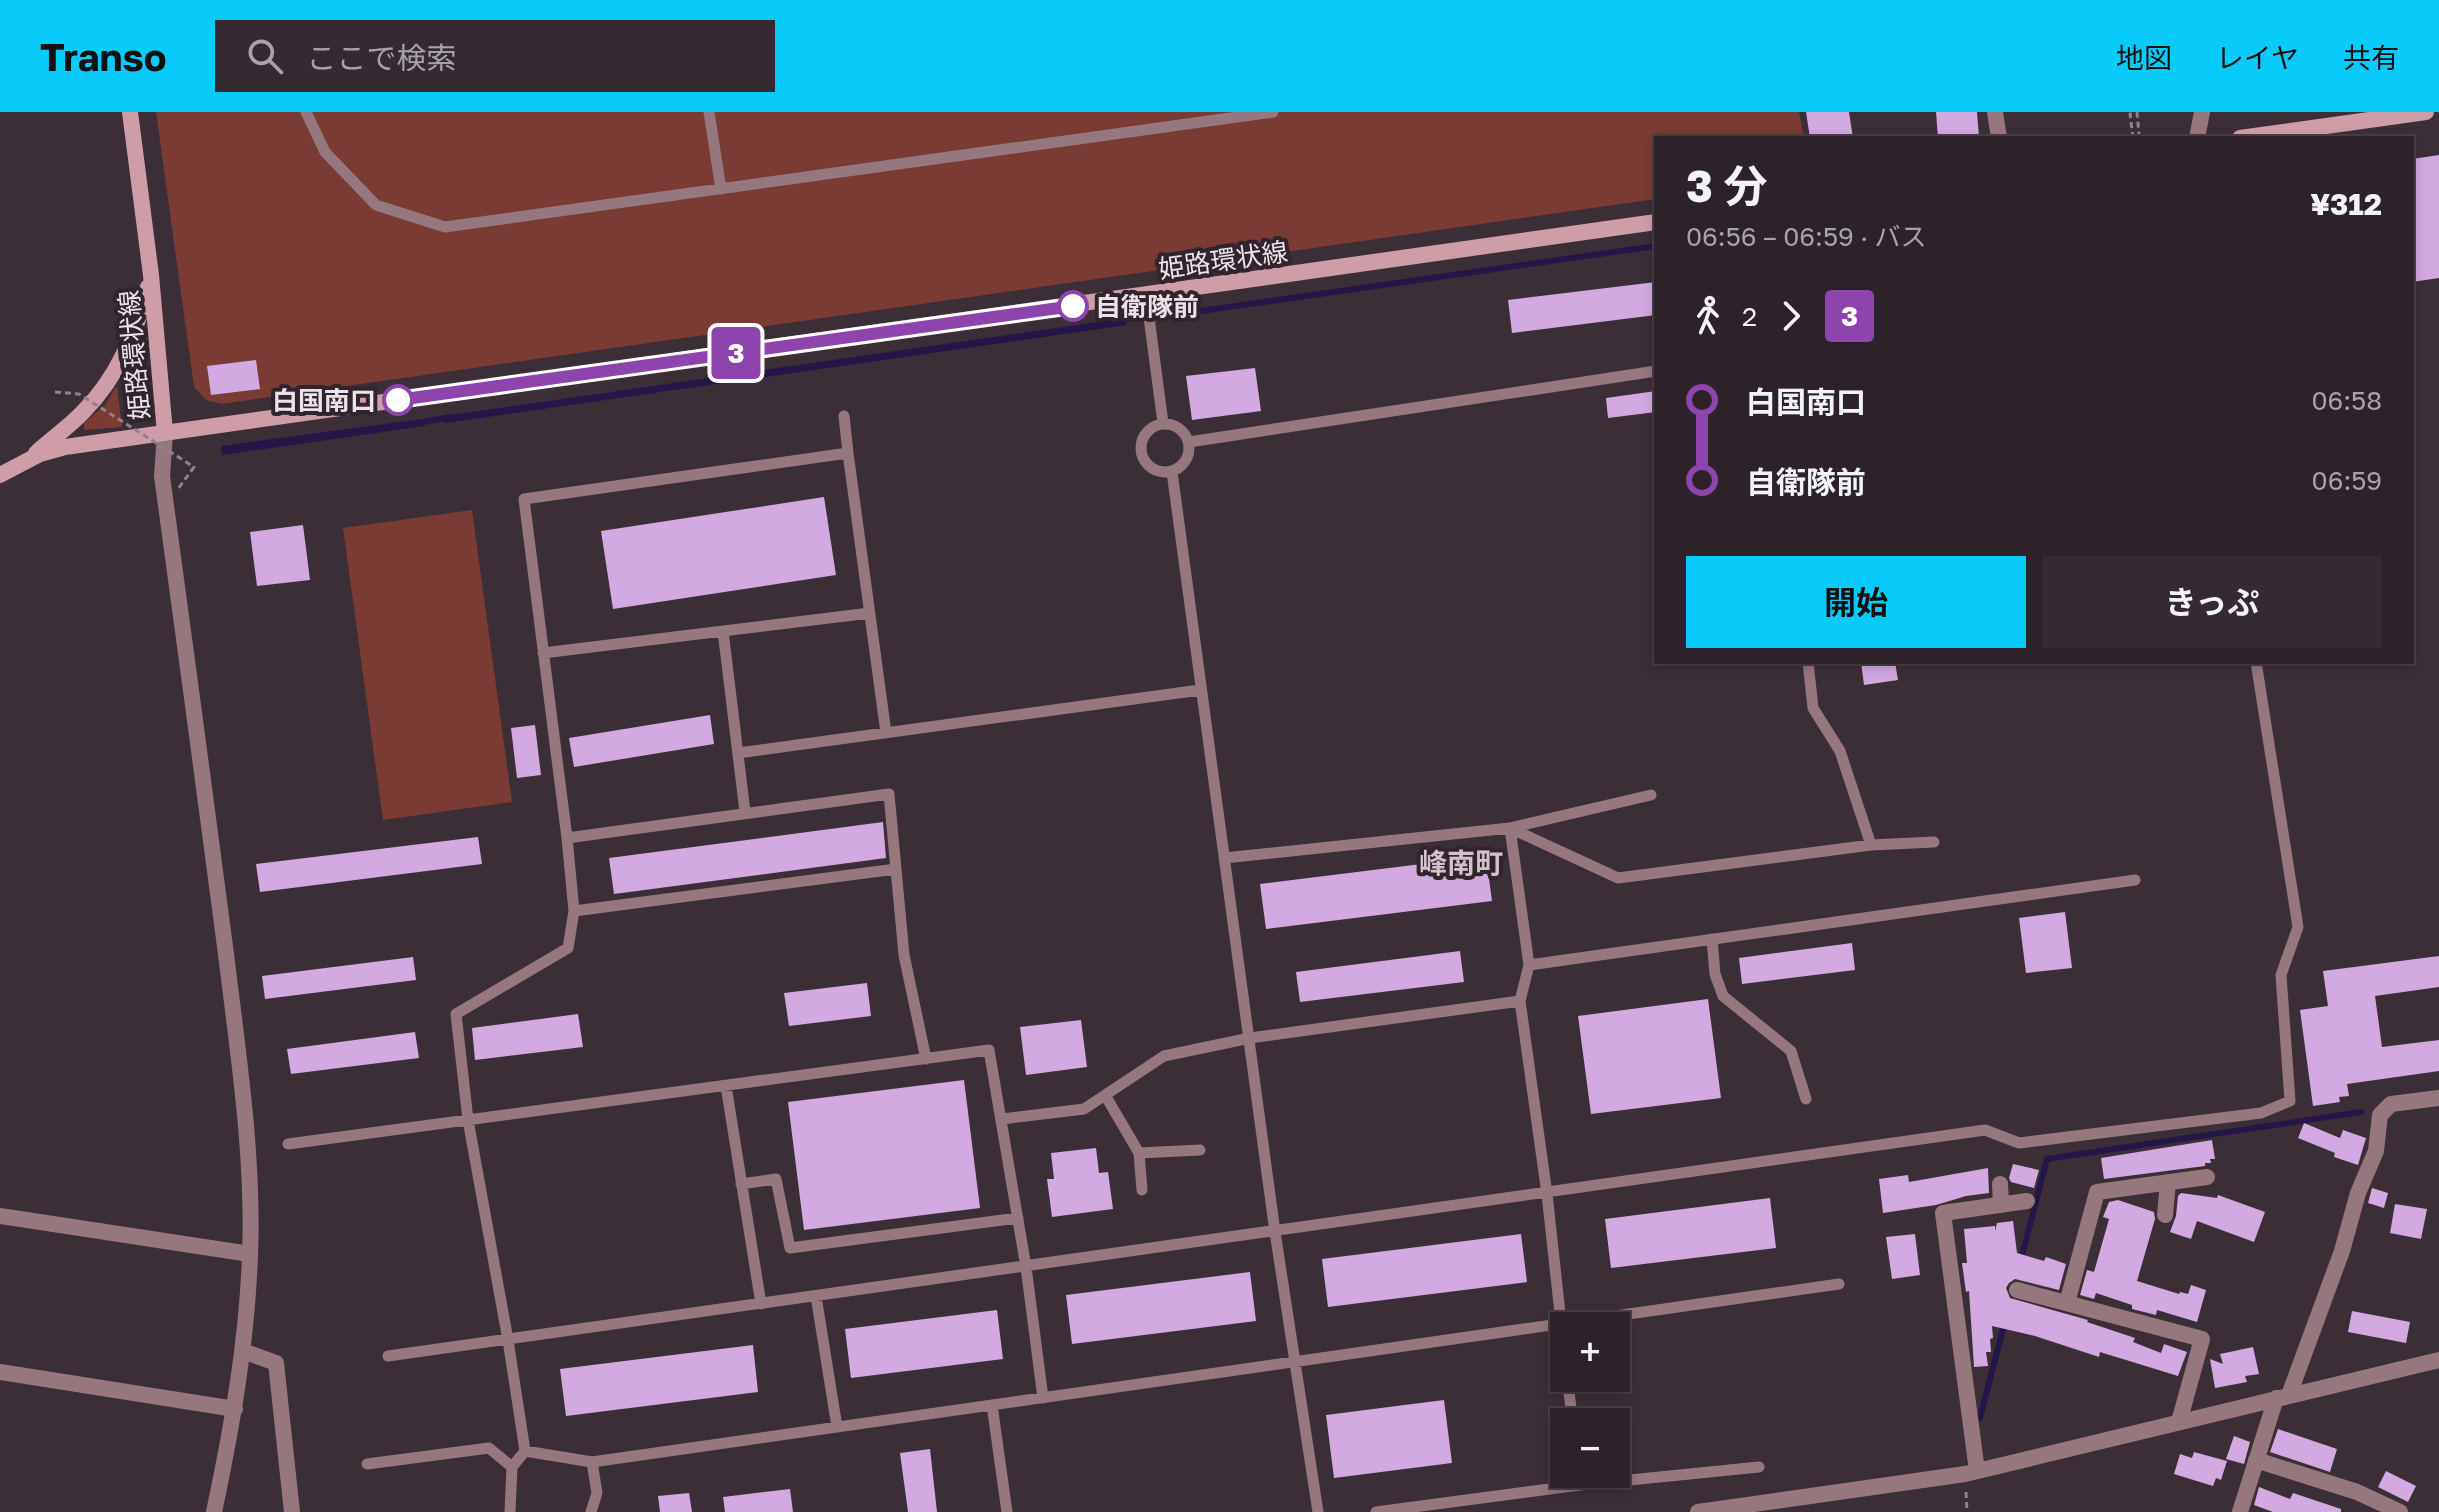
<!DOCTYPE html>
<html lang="ja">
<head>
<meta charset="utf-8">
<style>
  body { margin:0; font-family:"Golos Text","Noto Sans JP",sans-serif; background:#352a31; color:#f1f3f6; height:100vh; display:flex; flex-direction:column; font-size:30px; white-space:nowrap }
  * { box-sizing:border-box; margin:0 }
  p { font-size:26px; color:#a7a4a8 }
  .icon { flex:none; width:44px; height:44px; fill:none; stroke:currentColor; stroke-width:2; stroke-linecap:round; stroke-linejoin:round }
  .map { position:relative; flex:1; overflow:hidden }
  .side { position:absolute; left:1654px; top:24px; width:760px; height:528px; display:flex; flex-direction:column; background:#2d2229; border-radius:0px; box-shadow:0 4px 12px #0003,0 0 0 2px #483f46 }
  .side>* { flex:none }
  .badge { padding:0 16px; border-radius:6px; font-size:28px; line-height:52px }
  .fabs { position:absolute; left:1550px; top:1200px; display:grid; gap:16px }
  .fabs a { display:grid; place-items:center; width:80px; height:80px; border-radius:0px; background:#2d2229; box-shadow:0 4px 12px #0003,0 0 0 2px #483f46; font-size:40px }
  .map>.badge { position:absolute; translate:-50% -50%; box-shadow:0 0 0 4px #fff }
  .legs { display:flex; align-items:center; gap:12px; height:88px; padding:0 32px; font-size:26px }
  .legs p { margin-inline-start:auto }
  .head { display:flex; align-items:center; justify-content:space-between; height:136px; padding:0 32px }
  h1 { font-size:44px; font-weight:700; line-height:60px }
  .action { display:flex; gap:16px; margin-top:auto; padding:16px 32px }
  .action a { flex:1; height:92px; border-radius:0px; background:#08cbfa; color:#111; font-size:32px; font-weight:700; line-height:92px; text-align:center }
  .action a+a { background:#352a31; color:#f1f3f6 }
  ul { padding:0 32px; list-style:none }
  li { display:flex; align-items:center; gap:28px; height:80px; font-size:30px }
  li i { display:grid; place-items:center; width:12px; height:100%; margin:0 10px; background:currentColor }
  li i::after { content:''; width:20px; height:20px; margin:-10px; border:6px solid; border-radius:50%; background:#2d2229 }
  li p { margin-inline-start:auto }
  li:first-child i { background:linear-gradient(#0000 50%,currentColor 0) }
  li:last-child i { background:linear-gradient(currentColor 50%,#0000 0) }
  header { display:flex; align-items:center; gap:48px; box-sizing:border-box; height:112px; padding:0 40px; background:#08cbfa; color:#111 }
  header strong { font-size:38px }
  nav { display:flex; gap:44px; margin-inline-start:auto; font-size:28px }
  .search { width:560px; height:72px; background:#352a31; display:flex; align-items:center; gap:20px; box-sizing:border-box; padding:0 28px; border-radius:0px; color:#a7a4a8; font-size:30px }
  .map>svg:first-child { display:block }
  .green { fill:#793b34 }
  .water { fill:#251548 }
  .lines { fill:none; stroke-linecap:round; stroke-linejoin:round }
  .stream { stroke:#251548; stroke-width:6 }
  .building { fill:#d2a9e1 }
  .path { stroke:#8f828a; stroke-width:3; stroke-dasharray:6 4; stroke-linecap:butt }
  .service { stroke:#97777e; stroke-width:11 }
  .minor { stroke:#97777e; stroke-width:16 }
  .tertiary { stroke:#97777e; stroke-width:16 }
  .secondary { stroke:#cf9da8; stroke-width:16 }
  .path-bridge { stroke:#8f828a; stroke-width:3; stroke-dasharray:6 4; stroke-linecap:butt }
  .line-1-casing { stroke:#fff; stroke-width:18 }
  .line-1 { stroke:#8e44ad; stroke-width:12 }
  .stop-1-dot { fill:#fff; stroke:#8e44ad; stroke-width:4 }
  .labels { text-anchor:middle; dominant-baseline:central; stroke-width:8; stroke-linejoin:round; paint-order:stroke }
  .street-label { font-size:26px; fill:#ece2e8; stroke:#32242d }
  .stop-label { font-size:26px; font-weight:bold; fill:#ece2e8; stroke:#32242d; text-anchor:start }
  .neighbourhood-label { font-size:28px; font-weight:bold; fill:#d3c1cc; stroke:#32242d }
</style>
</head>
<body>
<header>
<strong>Transo</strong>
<div class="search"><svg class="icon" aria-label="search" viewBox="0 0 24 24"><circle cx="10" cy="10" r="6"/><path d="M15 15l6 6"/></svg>ここで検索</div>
<nav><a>地図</a><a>レイヤ</a><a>共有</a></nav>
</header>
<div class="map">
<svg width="2439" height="1400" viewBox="0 0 2439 1400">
  <rect width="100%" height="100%" fill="#3c2e37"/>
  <path class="green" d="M156,0h1643l5,26h-148v61l-1435,205 -15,-4 -12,-13z
    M117,275l5,40 -38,3v-7l21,-18 10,-17z
    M472,398l40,292 -129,18 -40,-292z"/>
  <path class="water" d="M1656,131v6l-483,69 -1,-6z
    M1126,206l1,7 -682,98 -2,-7z
    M423,307l1,7 -202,29 -1,-9z"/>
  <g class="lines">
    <path class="stream" d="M418,311l33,-6
      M2021,1148l26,-101 314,-47
      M1980,1306l25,-97"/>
  </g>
  <path class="building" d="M1806,0h43l4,26h-43z
    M1936,0h41l2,26h-41z
    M2439,43v123l-27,4v-123z
    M1656,170v33l-144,18 -4,-33z
    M256,248l4,29 -49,6 -4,-29z
    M1255,256l6,43 -69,9 -6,-44z
    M1656,279v21l-48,6 -2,-20z
    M824,385l12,78 -223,34 -12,-78z
    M303,413l7,55 -53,6 -7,-54z
    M1861,550h34l3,18 -34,5z
    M710,603l4,29 -140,23 -5,-29z
    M535,613l6,50 -24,3 -6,-50z
    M883,710l3,36 -272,36 -5,-36z
    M478,725l4,27 -222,28 -4,-28z
    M1486,744l6,45 -226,28 -6,-45z
    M2065,800l7,56 -46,5 -7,-55z
    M1852,831l3,27 -113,14 -3,-26z
    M1460,839l4,31 -164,20 -4,-30z
    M2439,844v31l-64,9 7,51 57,-7v31l-92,13 2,12 -10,1 1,5 -27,4 -13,-96 28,-4 -5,-35z
    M413,845l3,23 -151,19 -3,-23z
    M867,871l4,33 -82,10 -5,-33z
    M1708,887l13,99 -130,16 -13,-98z
    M578,902l5,33 -108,13 -3,-32z
    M1081,908l6,47 -61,8 -6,-48z
    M415,920l4,26 -128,16 -4,-25z
    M964,968l16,128 -176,22 -16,-128z
    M2304,1011l36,15 3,-8 23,8 -8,27 -24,-8 1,-4 -37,-15z
    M2212,1028l3,19h-5l1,4h-6v3l-101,13 -3,-21z
    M1096,1036l3,25 9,-1 5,37 -61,8 -5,-38h7l-3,-26z
    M2013,1052l26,6 -5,18 -23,-6 -2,-4z
    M1988,1056l1,25 -23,3 -30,9 -53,8 -4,-34 29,-4 1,7z
    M2372,1076l16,5 -4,15 -16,-5z
    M2181,1081l36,5 1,-3 47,17 -11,30 -57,-21 -6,18 -21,-7 6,-16 2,-20z
    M1770,1086l6,50 -165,20 -6,-49z
    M2118,1088l36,12 1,7 -18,62 42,13 1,-2 8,2 3,-9 15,5 -9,32 -40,-12 -1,5 -24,-6v-4l-36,-12 -2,6 -14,-4 7,-25 7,2 15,-53 -6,-2 6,-15z
    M2395,1092l32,5 -6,30 -31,-6z
    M2013,1109l4,32 27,8 2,-4 20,7 -7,26 -44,-11 -6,4 -3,5 4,10 78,22 -1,2 48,16 -2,4 28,11 3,-9 23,8 -9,24 -78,-24 -1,5 -64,-21 -43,-10 1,12 -3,1 1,13h-5l2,14 -14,1 -5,-76 -3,1 -4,-29h5l-3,-34 31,-3v5l2,-8z
    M1521,1122l6,48 -199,25 -6,-48z
    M1915,1122l5,41 -28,4 -6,-42z
    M1250,1160l6,49 -184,23 -6,-49z
    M997,1198l6,49 -152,19 -6,-49z
    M2352,1199l58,11 -4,21 -58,-11z
    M1626,1211l6,43 -16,1v-43z
    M753,1233l5,47 -192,24 -6,-47z
    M2253,1235l6,27 -14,2 2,6 -32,6 -5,-29 13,5 -3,-10z
    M1444,1288l8,63 -118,15 -8,-63z
    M2278,1317l59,20 -7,23 -60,-20z
    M2234,1324l16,6 -6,22 -18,-5z
    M930,1337l7,63h-29l-8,-59z
    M2194,1340l33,9 -6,19 -5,-2 -3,8 -39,-12 6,-20 12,4z
    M2386,1359l30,15 -8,16 -30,-15z
    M2259,1375l31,12 3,-6 48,16v3h-68l-19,-7z
    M790,1377l3,23h-68l-2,-15z
    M689,1381l3,19h-32l-2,-16z"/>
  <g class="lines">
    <path class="path" d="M2133,26l-3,-24 7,-1 2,21
      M1966,1380l1,20"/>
    <path class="service" d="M306,0l19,40 51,53 69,22 828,-115
      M709,0l12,77
      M1146,183l17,128
      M1141 336a24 24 0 1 1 48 0a24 24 0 1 1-48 0Z
      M1189,330l467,-71
      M848,341l38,280
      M1172,360l103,760 43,280
      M723,519l22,181
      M543,541l327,-40
      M1808,550l5,46 27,43 31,94
      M738,641l462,-63
      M567,726l322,-44 15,161 22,104
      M1224,746l286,-30 108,50 253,-33 63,-3
      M574,799l322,-42
      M1712,827l3,35 8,22 68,55 15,48
      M1529,853l-19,-137 141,-33
      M1520,889l27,193 17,156
      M726,974l35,218
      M1105,983l34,58
      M1002,1007l82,-10 80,-53 86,-18 270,-37 9,-36 606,-85
      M288,1032l701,-94 37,217 17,131
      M741,1072l35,-5 14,69 228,-30
      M1142,1078l-3,-37 61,-3
      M816,1184l21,131
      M388,1244l1597,-226 34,13 242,-30 29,-12 -9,-126 17,-48 -42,-265
      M1567,1266l6,44
      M992,1293l15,107
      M525,1339l-17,-111 -40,-220 -12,-106 112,-66 6,-37 -7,-73 -43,-339 324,-46 -4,-37
      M367,1352l122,-16 23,19
      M510,1400l2,-45 13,-16 67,11 1247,-178
      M591,1400l6,-19 -5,-31
      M1376,1400l204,-27 179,-18"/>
    <path class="minor" d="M1995,0l4,26
      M2197,26l5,-26
      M2000,1072l1,21
      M2165,1103l3,-33
      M0,1104l250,38
      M2017,1178l185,49 -23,83
      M2067,1191l30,-111 110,-15
      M243,1239l33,12 16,149
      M0,1260l235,37
      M2289,1283l53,-144 16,-58 18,-42 4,-36 11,-11 48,-6
      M2256,1348l101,32 43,20
      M1977,1359l-34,-258 84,-12
      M2240,1400l36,-114"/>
    <path class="tertiary" d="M165,321l-3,43c21,159 44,319 64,478 12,100 28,201 24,301 -3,87 -18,172 -36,257
      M1698,1400l267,-38 474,-114"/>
    <path class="secondary" d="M130,0l21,163 14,158
      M2240,26l186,-26
      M36,341c15,-14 33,-26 47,-41 35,-35 52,-78 65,-125
      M0,363l40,-21 25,-7 1591,-225"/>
    <path class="path-bridge" d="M55,280l24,2 115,73 -16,22"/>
  </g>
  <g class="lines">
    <g class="line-1-casing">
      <path id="line-1" d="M398,288l675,-94"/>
    </g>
    <use href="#line-1" class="line-1"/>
  </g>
  <g class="stop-1-dot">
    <circle cx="1073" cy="194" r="14"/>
    <circle cx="398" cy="288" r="14"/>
  </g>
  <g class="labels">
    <g class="street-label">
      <text transform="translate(1223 148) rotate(-8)">姫路環状線</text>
      <text transform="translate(134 243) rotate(-95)">姫路環状線</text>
    </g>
    <g class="stop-label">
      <text x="1095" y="194">自衛隊前</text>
      <text x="376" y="288" text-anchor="end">白国南口</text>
    </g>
    <g class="neighbourhood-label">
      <text x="1461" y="750">峰南町</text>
    </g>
  </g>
</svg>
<div class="fabs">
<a>+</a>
<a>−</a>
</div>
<b class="badge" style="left:736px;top:241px;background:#8e44ad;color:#fff">3</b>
<section class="side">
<div class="head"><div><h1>3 分</h1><p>06:56 – 06:59 · バス</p></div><b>¥312</b></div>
<div class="legs"><svg class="icon" aria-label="walk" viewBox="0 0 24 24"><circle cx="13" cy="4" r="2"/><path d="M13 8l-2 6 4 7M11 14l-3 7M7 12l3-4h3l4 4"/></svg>2<svg class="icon" aria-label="forward" viewBox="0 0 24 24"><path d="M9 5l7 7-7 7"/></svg><b class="badge" style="background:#8e44ad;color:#fff">3</b></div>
<ul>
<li><i style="color:#8e44ad"></i><b>白国南口</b><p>06:58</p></li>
<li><i style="color:#8e44ad"></i><b>自衛隊前</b><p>06:59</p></li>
</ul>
<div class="action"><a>開始</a><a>きっぷ</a></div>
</section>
</div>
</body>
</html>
